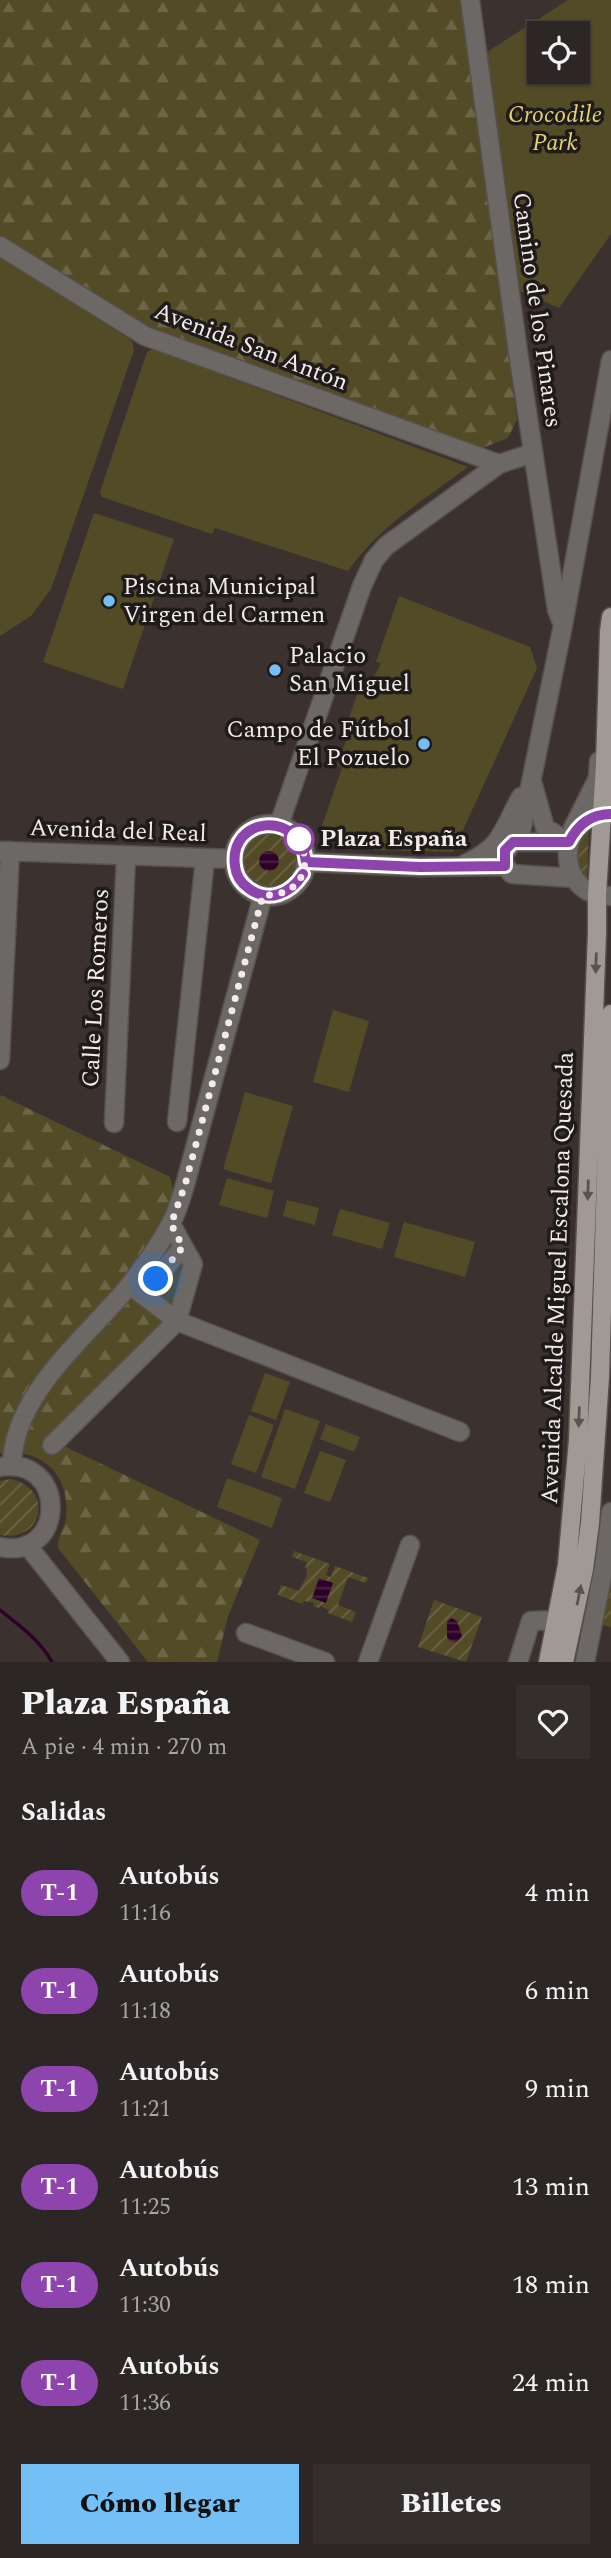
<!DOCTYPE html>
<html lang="es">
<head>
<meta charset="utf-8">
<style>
  body { margin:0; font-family:Spectral,serif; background:#342e2c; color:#f1f3f6; height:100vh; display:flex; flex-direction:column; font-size:26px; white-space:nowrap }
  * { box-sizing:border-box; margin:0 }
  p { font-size:23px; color:#a6a5a6 }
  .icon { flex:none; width:38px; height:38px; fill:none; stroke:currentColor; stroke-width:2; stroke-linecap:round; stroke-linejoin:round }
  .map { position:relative; height:1662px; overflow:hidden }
  .side { display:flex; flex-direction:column; background:#2c2624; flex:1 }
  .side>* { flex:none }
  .badge { padding:0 14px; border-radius:23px; font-size:24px; line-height:46px }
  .fabs { position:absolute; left:527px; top:21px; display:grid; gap:14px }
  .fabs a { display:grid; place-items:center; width:63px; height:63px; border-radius:0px; background:#2c2624; box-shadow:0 2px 5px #0004,0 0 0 2px #484341; font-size:35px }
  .you { position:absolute; width:35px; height:35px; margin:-18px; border:5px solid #fff; border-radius:50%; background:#1a73e8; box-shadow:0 0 0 10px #1a73e833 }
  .map>.badge { position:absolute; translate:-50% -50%; box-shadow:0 0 0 4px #fff }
  h2 { padding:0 21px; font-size:26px; line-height:63px }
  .round { display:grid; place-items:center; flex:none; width:74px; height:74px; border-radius:0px; background:#342e2c }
  .head { display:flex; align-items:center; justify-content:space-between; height:119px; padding:0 21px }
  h1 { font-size:33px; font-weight:800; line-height:52px }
  .primary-button { display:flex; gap:14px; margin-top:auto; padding:14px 21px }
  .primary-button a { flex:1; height:80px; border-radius:0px; background:#74c0f6; color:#111; font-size:28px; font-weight:800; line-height:80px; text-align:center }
  .primary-button a+a { background:#342e2c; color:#f1f3f6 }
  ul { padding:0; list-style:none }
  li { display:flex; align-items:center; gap:21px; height:98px; padding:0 21px }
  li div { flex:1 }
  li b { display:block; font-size:26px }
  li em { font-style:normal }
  li .badge { min-width:77px; font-weight:700; text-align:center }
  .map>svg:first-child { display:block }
  .green { fill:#534b26; fill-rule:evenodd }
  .forest { fill:url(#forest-firs) }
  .garden { fill:url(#garden-furrows) }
  .water { fill:url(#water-rules) }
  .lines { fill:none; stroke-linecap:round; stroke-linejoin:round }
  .stream { stroke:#2e0129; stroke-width:3.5 }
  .minor-casing { stroke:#58504e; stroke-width:21 }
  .major-casing { stroke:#58504e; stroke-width:21 }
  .minor { stroke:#6b6865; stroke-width:18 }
  .major { stroke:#a19a94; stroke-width:18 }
  .oneway { fill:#5a5451 }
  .line-casing { stroke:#fff; stroke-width:16 }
  .line { stroke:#8e44ad; stroke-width:10 }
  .walk { stroke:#f1ebe9; stroke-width:7; stroke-dasharray:0 12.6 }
  .poi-dot { fill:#74c0f6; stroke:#1f1b1a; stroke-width:2.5 }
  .stop-dot { fill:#fff; stroke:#8e44ad; stroke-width:3.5 }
  .labels { text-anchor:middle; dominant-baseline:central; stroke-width:7; stroke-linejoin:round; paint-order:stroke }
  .park-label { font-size:24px; font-style:italic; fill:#e7d271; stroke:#1f1b1a }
  .street-label { font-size:24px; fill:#f1ebe9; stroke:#1f1b1a }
  .poi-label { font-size:24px; fill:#f1ebe9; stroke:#1f1b1a; text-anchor:start }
  .stop-label { font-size:24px; font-weight:bold; fill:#f1ebe9; stroke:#1f1b1a; text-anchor:start }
</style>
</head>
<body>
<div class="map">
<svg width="611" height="1662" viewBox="0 0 611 1662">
  <defs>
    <pattern id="forest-firs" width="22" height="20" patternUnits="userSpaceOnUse" patternTransform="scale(1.75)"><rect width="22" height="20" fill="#534b26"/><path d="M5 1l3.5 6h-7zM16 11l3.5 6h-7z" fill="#6c6546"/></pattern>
    <pattern id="garden-furrows" width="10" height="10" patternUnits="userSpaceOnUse" patternTransform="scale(1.75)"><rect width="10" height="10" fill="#534b26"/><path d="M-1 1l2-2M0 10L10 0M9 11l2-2" fill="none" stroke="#6c6546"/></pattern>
    <pattern id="water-rules" width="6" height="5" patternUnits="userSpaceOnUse" patternTransform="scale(1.75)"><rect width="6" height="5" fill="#2e0129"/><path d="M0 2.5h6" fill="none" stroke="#4d2648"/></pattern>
  </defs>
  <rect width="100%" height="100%" fill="#3b3230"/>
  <path class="green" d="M568,0h43v234l-52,74 -39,-17 -33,-239zM578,33v39h-39v-39z
    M0,256l132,85 2,9 -83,239 -20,27 -31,20z
    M153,349l315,118c-43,32 -90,60 -120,104l-133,-43 -3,6 -110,-37 -2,-5 47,-140z
    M94,513l80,26 -51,150 -80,-27z
    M399,596l131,51 7,21 -84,184 -79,-2 -52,-24 20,-58 -5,-3 16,-43 -5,-2 12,-34 7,2c2,-8 10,-13 14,-25l-5,-1z
    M333,1010l36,11 -20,71 -36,-10z
    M245,1092l48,14 -22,77 -48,-14z
    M227,1178l47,13 -7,27 -48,-13z
    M287,1200l32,8 -4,17 -32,-9z
    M340,1209l50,14 -8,26 -50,-14z
    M404,1222l71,20 -10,35 -71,-20z
    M265,1373l25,9 -14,38 -25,-9z
    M285,1409l35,12 -25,68 -34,-12z
    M249,1415l25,10 -18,48 -25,-9z
    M326,1424l34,13 -6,15 -34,-13z
    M320,1451l26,9 -16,42 -26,-9z
    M227,1478l55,20 -10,30 -55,-21z"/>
  <path class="forest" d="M0,0h462l55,420 -9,18 -28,11 -329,-115 -151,-96z
    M0,1095l170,82 22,90 -3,49 -127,129 198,95 -32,76 -11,46h-69l-90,-114c-1,-11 7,-19 8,-31 3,-25 -7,-52 -34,-61 -9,-4 -22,-2 -32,-3z"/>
  <path class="garden" d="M589,828l-2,50v2l-9,-7 -5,-25z
    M241 861a28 28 0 1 1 56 0a28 28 0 1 1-56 0Z
    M11,1479c44,10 32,64 -11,56v-54z
    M611,1537v90l-12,-3z
    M294,1551l36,13 -4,11 5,2 4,-11 33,12 -2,5 -18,-6 -10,28 18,7 -4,10 -24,-9 1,-3 -9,-4 -1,2 -6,-2 1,-3 -10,-2 -2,3 -24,-9 3,-10 18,6 8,-16v-6l-2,-1 2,-6 -15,-5z
    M434,1600l48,17 -16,45 -48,-15z"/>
  <path class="water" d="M259 861a10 10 0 1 1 20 0a10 10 0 1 1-20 0Z
    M319,1578l14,5 -7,20 -14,-5z
    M451,1618l6,3 5,15 -5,6 -7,-1 -3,-4v-15z"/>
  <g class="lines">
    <path class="stream" d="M0,1610c19,15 40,30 52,52"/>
    <g class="minor-casing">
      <path id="minor" d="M470,0l48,352 39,258 6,15
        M0,246l145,90 354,128
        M533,785l12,43 22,13
        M611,814c-59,1 -56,84 0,82
        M234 860a36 36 0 1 1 72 0a36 36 0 1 1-72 0Z
        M279,825l83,-239 12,-26 12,-14 113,-82 34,-11
        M573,828l25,-50 1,-17
        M519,841l44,-216 48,-265
        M569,842h-56l-10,13 2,11 7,8 62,4
        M0,851l234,8
        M306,862l114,5 85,-1
        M465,864c39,-18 37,-34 56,-67
        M0,1060l10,-209
        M177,1122l28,-263
        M114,1123l12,-267
        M130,1285l47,36 283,111
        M142,1295l41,-48
        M52,1445l125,-124 16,-57 -22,-40
        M12,1466c0,-71 74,-128 116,-179 15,-19 31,-41 42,-62 7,-12 11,-27 15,-40l78,-290
        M0,1467c68,-12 67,94 0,80
        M27,1545l93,117
        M246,1633l79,29
        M368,1662l42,-117
        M518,1662l13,-41 27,-1
        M585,1662l19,-95 7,-55"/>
    </g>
    <g class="major-casing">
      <path id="major" d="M548,1662l19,-97 11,-125 19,-507v-38l8,-130 4,-133 2,-15
        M564,1662l20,-93 6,-46 10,-146 11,-363"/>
    </g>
    <use href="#minor" class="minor"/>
    <use href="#major" class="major"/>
  </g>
  <defs><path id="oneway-solid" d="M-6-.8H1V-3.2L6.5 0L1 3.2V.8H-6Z" transform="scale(1.75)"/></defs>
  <g class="oneway">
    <use href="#oneway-solid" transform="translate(596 963) rotate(92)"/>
    <use href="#oneway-solid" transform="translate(588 1190) rotate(92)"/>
    <use href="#oneway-solid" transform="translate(579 1417) rotate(92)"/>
    <use href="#oneway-solid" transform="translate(579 1595) rotate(-79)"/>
  </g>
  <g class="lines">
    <g class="line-casing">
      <path id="line" d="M303,874c-12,19 -34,30 -55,14 -7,-5 -12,-13 -13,-22 -7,-49 65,-58 71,-4l114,5 85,-1v-16l8,-8h56c9,-18 22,-28 42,-28"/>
    </g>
    <use href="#line" class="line"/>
    <path class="walk" d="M156,1279l27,-32 -12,-23 14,-39 78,-290c35,2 51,-25 36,-56"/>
  </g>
  <g class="poi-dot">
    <circle cx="109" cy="601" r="7"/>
    <circle cx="275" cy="670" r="7"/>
    <circle cx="424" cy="744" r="7"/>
  </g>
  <circle class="stop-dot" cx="299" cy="839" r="14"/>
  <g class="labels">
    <g class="park-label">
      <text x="555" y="115">Crocodile<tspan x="555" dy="28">Park</tspan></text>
    </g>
    <g class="street-label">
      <text transform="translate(537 310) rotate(82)">Camino de los Pinares</text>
      <text transform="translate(251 347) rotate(21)">Avenida San Antón</text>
      <text transform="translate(118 831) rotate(2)">Avenida del Real</text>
      <text transform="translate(96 988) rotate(-87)">Calle Los Romeros</text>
      <text transform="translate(558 1278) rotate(-88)">Avenida Alcalde Miguel Escalona Quesada</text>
    </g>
    <g class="poi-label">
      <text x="123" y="587">Piscina Municipal<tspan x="123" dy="28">Virgen del Carmen</tspan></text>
      <text x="289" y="656">Palacio<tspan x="289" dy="28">San Miguel</tspan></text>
      <text x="410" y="730" text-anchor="end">Campo de Fútbol<tspan x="410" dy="28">El Pozuelo</tspan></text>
    </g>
    <g class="stop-label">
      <text x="320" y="839">Plaza España</text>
    </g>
  </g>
</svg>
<div class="fabs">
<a><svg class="icon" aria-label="locate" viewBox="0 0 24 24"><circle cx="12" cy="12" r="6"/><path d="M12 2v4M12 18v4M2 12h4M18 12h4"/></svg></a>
</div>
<div class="you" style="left:156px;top:1279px"></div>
</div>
<section class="side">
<div class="head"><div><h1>Plaza España</h1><p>A pie · 4 min · 270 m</p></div><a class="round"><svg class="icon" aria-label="heart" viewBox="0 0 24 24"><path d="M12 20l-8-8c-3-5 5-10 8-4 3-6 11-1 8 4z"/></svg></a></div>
<h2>Salidas</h2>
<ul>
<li><span class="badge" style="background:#8e44ad;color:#fff">T-1</span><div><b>Autobús</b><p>11:16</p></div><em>4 min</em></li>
<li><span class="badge" style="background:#8e44ad;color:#fff">T-1</span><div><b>Autobús</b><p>11:18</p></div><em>6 min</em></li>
<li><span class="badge" style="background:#8e44ad;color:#fff">T-1</span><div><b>Autobús</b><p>11:21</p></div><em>9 min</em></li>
<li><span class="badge" style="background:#8e44ad;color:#fff">T-1</span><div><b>Autobús</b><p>11:25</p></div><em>13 min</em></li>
<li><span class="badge" style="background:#8e44ad;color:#fff">T-1</span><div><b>Autobús</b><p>11:30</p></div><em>18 min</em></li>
<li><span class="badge" style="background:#8e44ad;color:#fff">T-1</span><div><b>Autobús</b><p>11:36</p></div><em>24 min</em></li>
</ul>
<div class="primary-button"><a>Cómo llegar</a><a>Billetes</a></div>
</section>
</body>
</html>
